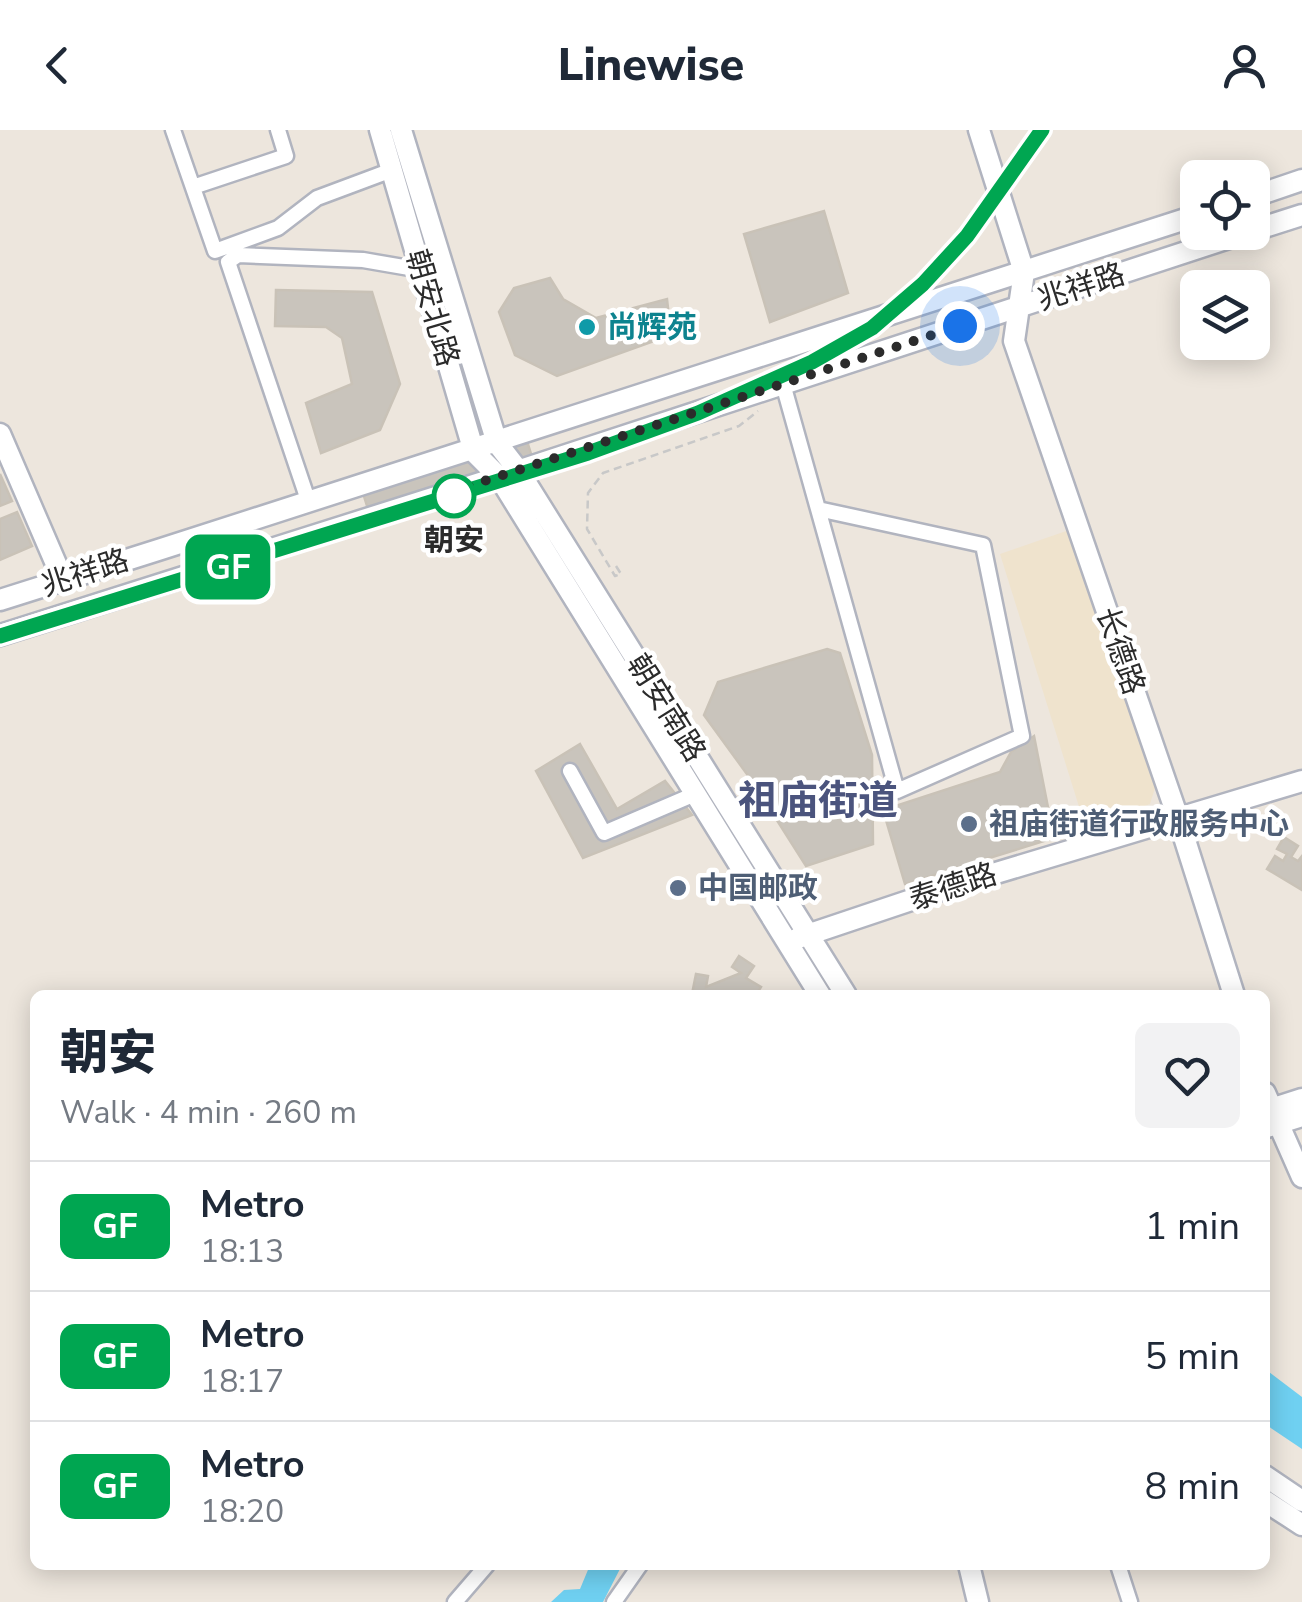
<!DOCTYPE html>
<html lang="en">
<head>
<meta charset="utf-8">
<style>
  body { margin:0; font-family:"Nunito Sans","Noto Sans SC",sans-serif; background:#f2f2f3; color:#1f2937; height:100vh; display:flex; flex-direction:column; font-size:38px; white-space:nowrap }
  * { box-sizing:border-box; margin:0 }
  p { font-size:32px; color:#747a83 }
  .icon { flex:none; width:55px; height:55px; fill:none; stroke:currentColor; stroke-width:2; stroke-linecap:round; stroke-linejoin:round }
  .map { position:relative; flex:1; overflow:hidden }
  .drawer { position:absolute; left:30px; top:860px; width:1240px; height:580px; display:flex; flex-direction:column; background:#fff; border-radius:15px; box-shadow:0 5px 25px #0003 }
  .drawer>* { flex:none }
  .badge { padding:0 20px; border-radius:15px; font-size:35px; line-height:65px }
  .controls { position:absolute; left:1180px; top:30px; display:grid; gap:20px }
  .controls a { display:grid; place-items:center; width:90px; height:90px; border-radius:15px; background:#fff; box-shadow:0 5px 25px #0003; font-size:50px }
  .you { position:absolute; width:50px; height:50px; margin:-25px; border:8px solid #fff; border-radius:50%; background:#1a73e8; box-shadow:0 0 0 15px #1a73e833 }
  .map>.badge { position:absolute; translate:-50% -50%; box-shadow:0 0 0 5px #fff }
  .round { display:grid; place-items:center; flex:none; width:105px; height:105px; border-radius:15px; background:#f2f2f3 }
  .head { display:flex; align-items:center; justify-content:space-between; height:170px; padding:0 30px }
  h1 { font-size:48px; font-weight:800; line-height:75px }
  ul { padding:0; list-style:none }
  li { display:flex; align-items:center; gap:30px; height:130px; padding:0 30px; border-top:2px solid #e0e1e3 }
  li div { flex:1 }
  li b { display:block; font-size:38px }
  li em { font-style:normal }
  li .badge { min-width:110px; font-weight:700; text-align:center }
  header { display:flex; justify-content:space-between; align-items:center; height:130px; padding:0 30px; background:#fff; font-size:45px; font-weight:800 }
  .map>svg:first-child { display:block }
  .education { fill:#efe3cd }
  .water { fill:#6fd0f1 }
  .building { fill:#c9c4bc; stroke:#c9c2b7; stroke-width:2.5 }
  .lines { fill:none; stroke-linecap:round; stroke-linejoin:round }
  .street-casing { stroke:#b1b4bf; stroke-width:19 }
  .secondary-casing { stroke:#b1b4bf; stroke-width:25 }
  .path { stroke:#c8c8c8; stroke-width:2.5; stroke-dasharray:8 5; stroke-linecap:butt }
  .street { stroke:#fff; stroke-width:14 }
  .secondary { stroke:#fff; stroke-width:20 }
  .line-casing { stroke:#fff; stroke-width:22 }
  .line { stroke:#00a651; stroke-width:15 }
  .walk { stroke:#2b2b2b; stroke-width:10; stroke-dasharray:0 18 }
  .culture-dot { fill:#0f9aa8; stroke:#fff; stroke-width:4 }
  .stop-dot { fill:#fff; stroke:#00a651; stroke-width:5 }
  .service-dot { fill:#5c6f8a; stroke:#fff; stroke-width:4 }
  .labels { text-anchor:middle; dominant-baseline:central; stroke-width:9; stroke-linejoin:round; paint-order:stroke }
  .street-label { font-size:30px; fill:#2b2b2b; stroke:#fff }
  .culture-label { font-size:30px; font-weight:bold; fill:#0d838f; stroke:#fff; text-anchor:start }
  .stop-label { font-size:30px; font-weight:bold; fill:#2b2b2b; stroke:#fff }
  .service-label { font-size:30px; font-weight:bold; fill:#4e5e75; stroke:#fff; text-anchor:start }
  .district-label { font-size:40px; font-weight:bold; fill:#4b547d; stroke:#fff }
</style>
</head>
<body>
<header><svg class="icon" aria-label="back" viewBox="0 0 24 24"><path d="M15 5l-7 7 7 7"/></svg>Linewise<svg class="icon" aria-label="person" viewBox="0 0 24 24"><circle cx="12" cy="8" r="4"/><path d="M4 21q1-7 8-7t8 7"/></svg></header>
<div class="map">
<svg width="1302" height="1472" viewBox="0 0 1302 1472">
  <rect width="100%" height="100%" fill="#ede6dd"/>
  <path class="education" d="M1069,400l86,258 -5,16 -64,25 -86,-275z"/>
  <path class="water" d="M1265,1239l37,28v52l-37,-25z
    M590,1435h32l-19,37h-52l13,-12 16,-1z"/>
  <path class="building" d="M824,81l24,82 -78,29 -26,-88z
    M550,148l13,21 33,19 71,-19 4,36 -114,41 -42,-21 -16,-43 15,-24z
    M276,160l96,2 28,92 -20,46 -59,23 -15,-50 46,-19 -10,-46 -16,-11 -51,-1z
    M527,311l10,32 -164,52 -10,-32z
    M0,344l12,27 -12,5z
    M17,382l15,34 -32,14v-41z
    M827,519l13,4 32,102 1,89 -67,22 -54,-85 -48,-66 14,-33z
    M1034,606l20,102 -149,46 -22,-74 117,-38 11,-20z
    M580,614l37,65 48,-28 27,34 -109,43 -47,-87z
    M1284,707l14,9 -7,11 7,4 4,-5v34l-35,-21 8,-13 8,5 4,-7 -10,-5z
    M739,826l15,10 -8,12 15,9 -5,8 -64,-1 4,-20 12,2 -2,11 35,-14 -9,-6z"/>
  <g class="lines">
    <g class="street-casing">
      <path id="street" d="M173,0l42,121 63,-23 39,-30 75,-28
        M193,57l93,-31 -8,-26
        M783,254l114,407 125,-55 -39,-191 -165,-36
        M309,373l-81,-241 10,-7 125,5 58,10
        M570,641l34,62 91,-39
        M1118,1435l12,37
        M455,1472l32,-37
        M614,1472l26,-37"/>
    </g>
    <g class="secondary-casing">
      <path id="secondary" d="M380,0l94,322 25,25 321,518
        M401,0l96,313 21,27 328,525
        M979,0l45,142 -10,69 164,477 56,177
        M1252,67l50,-17
        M1252,101l50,-16
        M0,304l63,146
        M0,470c400,-126 799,-255 1198,-385
        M0,505l499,-158 748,-245
        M798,808l158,-53 346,-104
        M1265,963l37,84
        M1265,981l37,-12
        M1267,997l35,-11
        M1265,1346l37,25
        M1265,1371l37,24
        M969,1435l9,37"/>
    </g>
    <path class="path" d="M616,436l5,8 -6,2 -28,-47 1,-36 15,-20 136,-47 19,-15"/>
    <use href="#street" class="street"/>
    <use href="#secondary" class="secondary"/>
  </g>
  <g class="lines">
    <g class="line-casing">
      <path id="line" d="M0,506l588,-183 110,-40 114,-51 60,-34 51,-44 44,-48 75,-106"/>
    </g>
    <use href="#line" class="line"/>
    <path class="walk" d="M454,366l9,-8 497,-162"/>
  </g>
  <circle class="culture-dot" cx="587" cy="197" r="10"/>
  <circle class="stop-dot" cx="454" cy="366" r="20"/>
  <g class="service-dot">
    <circle cx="969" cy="694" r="10"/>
    <circle cx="678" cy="758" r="10"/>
  </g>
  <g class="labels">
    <g class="street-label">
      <text transform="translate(1081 157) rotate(-18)">兆祥路</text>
      <text transform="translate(432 178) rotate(74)">朝安北路</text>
      <text transform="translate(85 443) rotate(-18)">兆祥路</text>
      <text transform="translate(1120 521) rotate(71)">长德路</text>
      <text transform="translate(666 578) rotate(58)">朝安南路</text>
      <text transform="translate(953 757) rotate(-18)">泰德路</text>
    </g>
    <g class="culture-label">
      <text x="607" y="197">尚辉苑</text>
    </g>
    <g class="stop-label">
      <text x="454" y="410">朝安</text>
    </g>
    <g class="service-label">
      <text x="989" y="694">祖庙街道行政服务中心</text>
      <text x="698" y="758">中国邮政</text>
    </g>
    <g class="district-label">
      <text x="818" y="671">祖庙街道</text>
    </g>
  </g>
</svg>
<div class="controls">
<a><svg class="icon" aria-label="locate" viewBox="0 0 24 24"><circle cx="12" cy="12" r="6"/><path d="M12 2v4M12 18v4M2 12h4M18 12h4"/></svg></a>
<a><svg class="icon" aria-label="layers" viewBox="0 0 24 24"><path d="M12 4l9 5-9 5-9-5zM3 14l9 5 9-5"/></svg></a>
</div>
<div class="you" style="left:960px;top:196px"></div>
<b class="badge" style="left:228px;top:437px;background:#00a651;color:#fff">GF</b>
<section class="drawer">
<div class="head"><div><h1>朝安</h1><p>Walk · 4 min · 260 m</p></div><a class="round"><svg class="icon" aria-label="heart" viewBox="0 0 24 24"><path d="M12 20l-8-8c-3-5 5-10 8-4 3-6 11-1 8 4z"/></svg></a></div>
<ul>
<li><span class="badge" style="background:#00a651;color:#fff">GF</span><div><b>Metro</b><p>18:13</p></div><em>1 min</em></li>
<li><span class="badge" style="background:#00a651;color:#fff">GF</span><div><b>Metro</b><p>18:17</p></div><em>5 min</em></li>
<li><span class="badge" style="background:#00a651;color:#fff">GF</span><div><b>Metro</b><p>18:20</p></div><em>8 min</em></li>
</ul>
</section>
</div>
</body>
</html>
